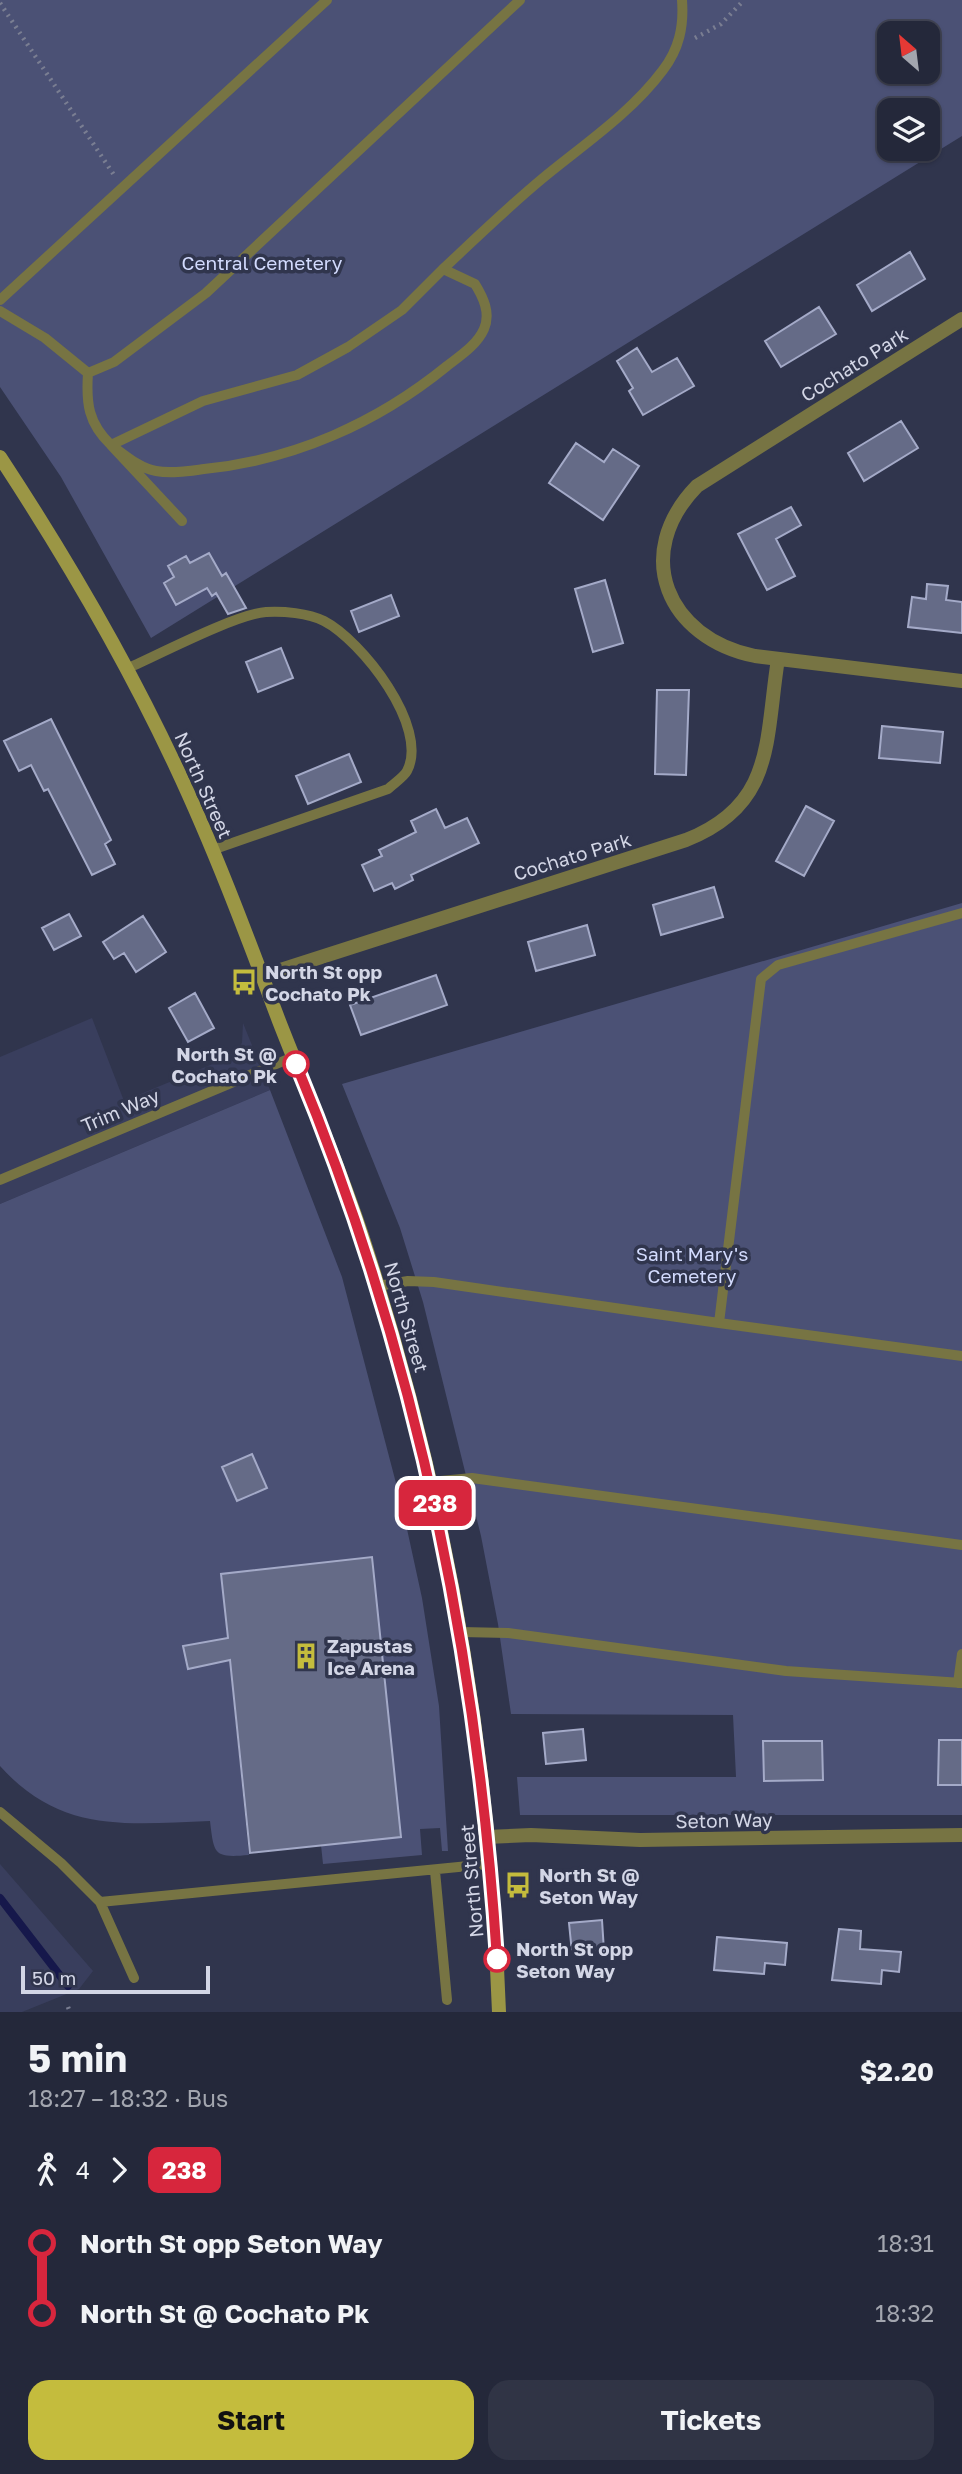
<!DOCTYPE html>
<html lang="en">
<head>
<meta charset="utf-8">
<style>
  body { margin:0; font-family:"Golos Text",sans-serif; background:#303445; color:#f1f3f6; height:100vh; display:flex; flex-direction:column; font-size:26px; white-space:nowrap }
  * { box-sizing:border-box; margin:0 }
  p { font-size:23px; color:#a3a6af }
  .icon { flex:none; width:38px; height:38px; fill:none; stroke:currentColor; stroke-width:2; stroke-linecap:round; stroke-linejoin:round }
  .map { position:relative; height:2012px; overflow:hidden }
  .sheet { display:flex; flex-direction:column; background:#24283a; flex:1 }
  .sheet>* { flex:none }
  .badge { padding:0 14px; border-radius:10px; font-size:24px; line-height:46px }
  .needle { width:46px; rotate:332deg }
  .tools { position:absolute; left:877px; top:21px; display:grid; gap:14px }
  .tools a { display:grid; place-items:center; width:63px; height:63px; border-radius:14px; background:#24283a; box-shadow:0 2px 5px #0004,0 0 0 2px #414454; font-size:35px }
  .scale { position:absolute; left:21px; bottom:18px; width:189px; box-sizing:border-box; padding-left:7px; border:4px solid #d3d6e6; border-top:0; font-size:19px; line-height:24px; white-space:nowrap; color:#d3d6e6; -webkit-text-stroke:5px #30354d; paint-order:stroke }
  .map>.badge { position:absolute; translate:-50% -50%; box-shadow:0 0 0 4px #fff }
  .legs { display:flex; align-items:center; gap:10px; height:77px; padding:0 28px; font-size:23px }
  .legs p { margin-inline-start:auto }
  .overview { display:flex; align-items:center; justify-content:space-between; height:119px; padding:0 28px }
  h1 { font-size:38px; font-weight:700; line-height:52px }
  .action { display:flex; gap:14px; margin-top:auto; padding:14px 28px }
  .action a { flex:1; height:80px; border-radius:21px; background:#c4bc3d; color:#111; font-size:28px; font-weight:700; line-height:80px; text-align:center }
  .action a+a { background:#303445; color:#f1f3f6 }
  ul { padding:0 28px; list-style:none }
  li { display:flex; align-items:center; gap:24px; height:70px; font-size:26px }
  li i { display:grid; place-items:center; width:10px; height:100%; margin:0 9px; background:currentColor }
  li i::after { content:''; width:18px; height:18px; margin:-9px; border:5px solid; border-radius:50%; background:#24283a }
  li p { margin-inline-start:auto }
  li:first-child i { background:linear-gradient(#0000 50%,currentColor 0) }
  li:last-child i { background:linear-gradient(currentColor 50%,#0000 0) }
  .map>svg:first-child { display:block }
  .built { fill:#393e5d }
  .green { fill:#4b5175; fill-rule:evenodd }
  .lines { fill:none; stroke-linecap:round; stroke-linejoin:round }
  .stream { stroke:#16184b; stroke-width:8 }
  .building { fill:#656b87; stroke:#a4aac8; stroke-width:2 }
  .path { stroke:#7a7e92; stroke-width:4.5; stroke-dasharray:2 5; stroke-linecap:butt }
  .service { stroke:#777443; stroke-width:10 }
  .minor { stroke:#777443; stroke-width:14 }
  .secondary { stroke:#9b9645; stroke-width:14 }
  .line-1-casing { stroke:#fff; stroke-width:16 }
  .line-1 { stroke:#d7263d; stroke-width:10 }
  .stop-1-dot { fill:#fff; stroke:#d7263d; stroke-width:3.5 }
  .labels { text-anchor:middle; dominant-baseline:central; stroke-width:7; stroke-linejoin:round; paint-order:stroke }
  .park-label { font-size:19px; fill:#d3dbfe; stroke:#30354d }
  .street-label { font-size:19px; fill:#d3d6e6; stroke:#30354d }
  .poi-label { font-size:19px; font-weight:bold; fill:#d3d6e6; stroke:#30354d; text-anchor:start }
  .stop-label { font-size:19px; font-weight:bold; fill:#d3d6e6; stroke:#30354d; text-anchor:end }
</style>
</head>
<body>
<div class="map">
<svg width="962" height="2012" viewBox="0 0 962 2012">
  <rect width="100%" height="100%" fill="#30354d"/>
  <path class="built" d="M92,1018l32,83 103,-43 15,-15 1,-20 27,67 -270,114v-147z
    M0,1864l93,107 -14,18 -57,23h-22z"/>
  <path class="green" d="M0,0h962v136l-811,502 -90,-161 -61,-90zM889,33h39v39h-39zM889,110h39v39h-39z
    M962,903v912h-442l-3,-38h219l-3,-62 -222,-1 -13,-90 -17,-88 -58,-234 -23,-74 -58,-144z
    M270,1090l72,187 60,229 20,92 17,108 9,145h-6l-2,-23 -20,1 2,26 -99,9 -2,-19 80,-9 -29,-279 -151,17 28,281c-35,3 -35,0 -39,-34 -83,3 -149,13 -210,-55v-562z"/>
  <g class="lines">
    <path class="stream" d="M0,1898l68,88"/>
  </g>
  <path class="building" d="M910,252l15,27 -53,32 -15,-26z
    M819,307l17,27 -55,33 -16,-26z
    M637,348l15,24 25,-14 17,28 -51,29 -14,-24 4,-3 -16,-27z
    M901,421l17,27 -54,33 -16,-28z
    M576,443l28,19 9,-13 26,17 -36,54 -54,-37z
    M791,507l10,18 -25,14 19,37 -28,14 -29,-56z
    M209,553l13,23 4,-3 20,35 -18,6 -12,-21 -4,3 -5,-8 -31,17 -12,-22 10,-6 -6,-11 18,-10 4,7z
    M605,580l18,63 -30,9 -18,-63z
    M927,584l21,2 -2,14 16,2v31l-54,-6 4,-30 14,2z
    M391,595l8,21 -40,16 -8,-21z
    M281,648l12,30 -35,14 -12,-30z
    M657,690h32l-3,85 -31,-1z
    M51,719l60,121 -6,4 10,20 -23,11 -44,-86 -4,2 -13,-26 -12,6 -15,-30z
    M882,726l61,6 -3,31 -61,-5z
    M349,754l12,28 -53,22 -12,-28z
    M806,806l28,15 -30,55 -28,-15z
    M436,809l9,19 22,-10 12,25 -68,32 2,5 -18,9 -3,-6 -18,8 -12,-26 20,-9 -3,-6 37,-18 -5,-11z
    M714,887l9,30 -62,18 -8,-30z
    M69,914l12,22 -27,14 -12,-22z
    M143,916l23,36 -30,20 -12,-19 -10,6 -11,-17z
    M587,925l8,30 -59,16 -8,-29z
    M436,975l11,30 -86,30 -11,-30z
    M195,993l19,35 -26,14 -19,-34z
    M252,1454l15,34 -30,13 -15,-34z
    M372,1557l29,280 -151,16 -20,-193 -42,9 -5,-23 45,-8 -7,-64z
    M583,1729l3,31 -40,4 -3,-31z
    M939,1740h23v45h-24z
    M763,1741h59l1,39 -59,1z
    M602,1920l2,31 -32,2 -3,-30z
    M839,1929l22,2 -1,18 41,3 -2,20 -17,-2 -1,14 -49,-4z
    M717,1937l70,6 -2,22 -20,-2 -1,11 -50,-4z"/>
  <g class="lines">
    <path class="path" d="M0,3l114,172
      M695,38l26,-14 23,-24
      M68,2007l2,5"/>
    <path class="service" d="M0,300l327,-300
      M0,311l45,27 43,35c-2,30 0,50 23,72l92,-44 94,-26 51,-28 54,-37 41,-41
      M88,373l26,-11 92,-69 314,-293
      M182,521l-71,-76c14,10 28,23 45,26 16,3 33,0 48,-2 90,-9 173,-46 243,-103 13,-10 30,-21 37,-37 7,-16 -1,-32 -9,-45l-32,-15c33,-31 65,-62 100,-91 40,-33 88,-65 120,-108 16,-21 21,-43 19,-70
      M126,669c32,-14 110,-55 140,-57 17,-1 42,1 58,9 37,19 106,106 83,150 -3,6 -14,13 -19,18l-176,61
      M962,913l-184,52 -17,14 -42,344 243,33
      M0,1180l293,-123
      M378,1286l30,-5 26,1 285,41
      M430,1482l42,-4 490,67
      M461,1632l47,1 278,38 176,12
      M958,1683l4,-29
      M0,1812l61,51 39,39 34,76
      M435,1871l12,129
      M100,1902l389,-38"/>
    <path class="minor" d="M962,319l-265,167c-66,68 -30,152 58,170l207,25
      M262,976l424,-136c89,-35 79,-99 92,-181
      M486,1837l45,-2 109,5 322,-5"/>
    <path class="secondary" d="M0,457c65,99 126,203 176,310 39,83 71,169 103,254 30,77 64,154 89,233 78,245 122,501 131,758"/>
  </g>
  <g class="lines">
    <g class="line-1-casing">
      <path id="line-1" d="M296,1064c119,286 181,586 201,895"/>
    </g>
    <use href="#line-1" class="line-1"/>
  </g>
  <defs>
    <g id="bus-bare" transform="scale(2.1)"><path d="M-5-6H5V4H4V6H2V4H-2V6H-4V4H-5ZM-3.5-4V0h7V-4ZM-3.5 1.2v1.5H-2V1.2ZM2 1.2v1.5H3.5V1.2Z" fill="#c4bc3d" stroke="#30354d" stroke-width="2.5" paint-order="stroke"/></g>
    <g id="building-bare" transform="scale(2.1)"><path d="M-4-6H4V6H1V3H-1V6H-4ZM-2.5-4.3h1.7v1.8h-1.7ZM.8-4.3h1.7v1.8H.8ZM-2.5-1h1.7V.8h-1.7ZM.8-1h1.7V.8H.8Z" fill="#c4bc3d" stroke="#30354d" stroke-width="2.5" paint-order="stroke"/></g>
  </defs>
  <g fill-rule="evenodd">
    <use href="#bus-bare" x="244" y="982"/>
    <use href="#building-bare" x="306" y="1656"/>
    <use href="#bus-bare" x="518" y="1885"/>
  </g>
  <g class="stop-1-dot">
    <circle cx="296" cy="1064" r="12"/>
    <circle cx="497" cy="1959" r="12"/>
  </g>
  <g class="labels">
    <g class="park-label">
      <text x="262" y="262">Central Cemetery</text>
      <text x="692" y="1253">Saint Mary's<tspan x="692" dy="22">Cemetery</tspan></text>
    </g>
    <g class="street-label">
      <text transform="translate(854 364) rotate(-32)">Cochato Park</text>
      <text transform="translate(204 785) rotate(66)">North Street</text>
      <text transform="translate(572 856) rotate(-17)">Cochato Park</text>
      <text transform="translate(120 1110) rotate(-23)">Trim Way</text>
      <text transform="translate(407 1317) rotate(74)">North Street</text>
      <text transform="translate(724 1820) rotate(-1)">Seton Way</text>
      <text transform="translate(471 1881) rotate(-95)">North Street</text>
    </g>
    <g class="poi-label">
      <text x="265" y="971">North St opp<tspan x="265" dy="22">Cochato Pk</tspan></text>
      <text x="327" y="1645">Zapustas<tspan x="327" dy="22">Ice Arena</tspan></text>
      <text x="539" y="1874">North St @<tspan x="539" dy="22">Seton Way</tspan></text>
    </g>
    <g class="stop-label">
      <text x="277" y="1053">North St @<tspan x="277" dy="22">Cochato Pk</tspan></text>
      <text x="516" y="1948" text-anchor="start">North St opp<tspan x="516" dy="22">Seton Way</tspan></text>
    </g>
  </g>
</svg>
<div class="tools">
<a><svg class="needle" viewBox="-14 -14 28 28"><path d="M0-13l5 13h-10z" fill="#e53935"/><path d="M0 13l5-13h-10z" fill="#a3a6af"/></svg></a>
<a><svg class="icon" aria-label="layers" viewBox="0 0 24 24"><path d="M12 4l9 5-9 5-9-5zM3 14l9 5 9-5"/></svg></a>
</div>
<div class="scale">50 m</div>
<b class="badge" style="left:435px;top:1503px;background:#d7263d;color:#fff">238</b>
</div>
<section class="sheet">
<div class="overview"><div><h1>5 min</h1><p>18:27 – 18:32 · Bus</p></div><b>$2.20</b></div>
<div class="legs"><svg class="icon" aria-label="walk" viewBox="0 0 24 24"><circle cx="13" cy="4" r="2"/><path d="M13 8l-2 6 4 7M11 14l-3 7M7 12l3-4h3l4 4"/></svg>4<svg class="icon" aria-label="forward" viewBox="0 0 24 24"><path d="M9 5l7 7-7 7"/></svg><b class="badge" style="background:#d7263d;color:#fff">238</b></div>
<ul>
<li><i style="color:#d7263d"></i><b>North St opp Seton Way</b><p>18:31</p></li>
<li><i style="color:#d7263d"></i><b>North St @ Cochato Pk</b><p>18:32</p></li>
</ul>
<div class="action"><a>Start</a><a>Tickets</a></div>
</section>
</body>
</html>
